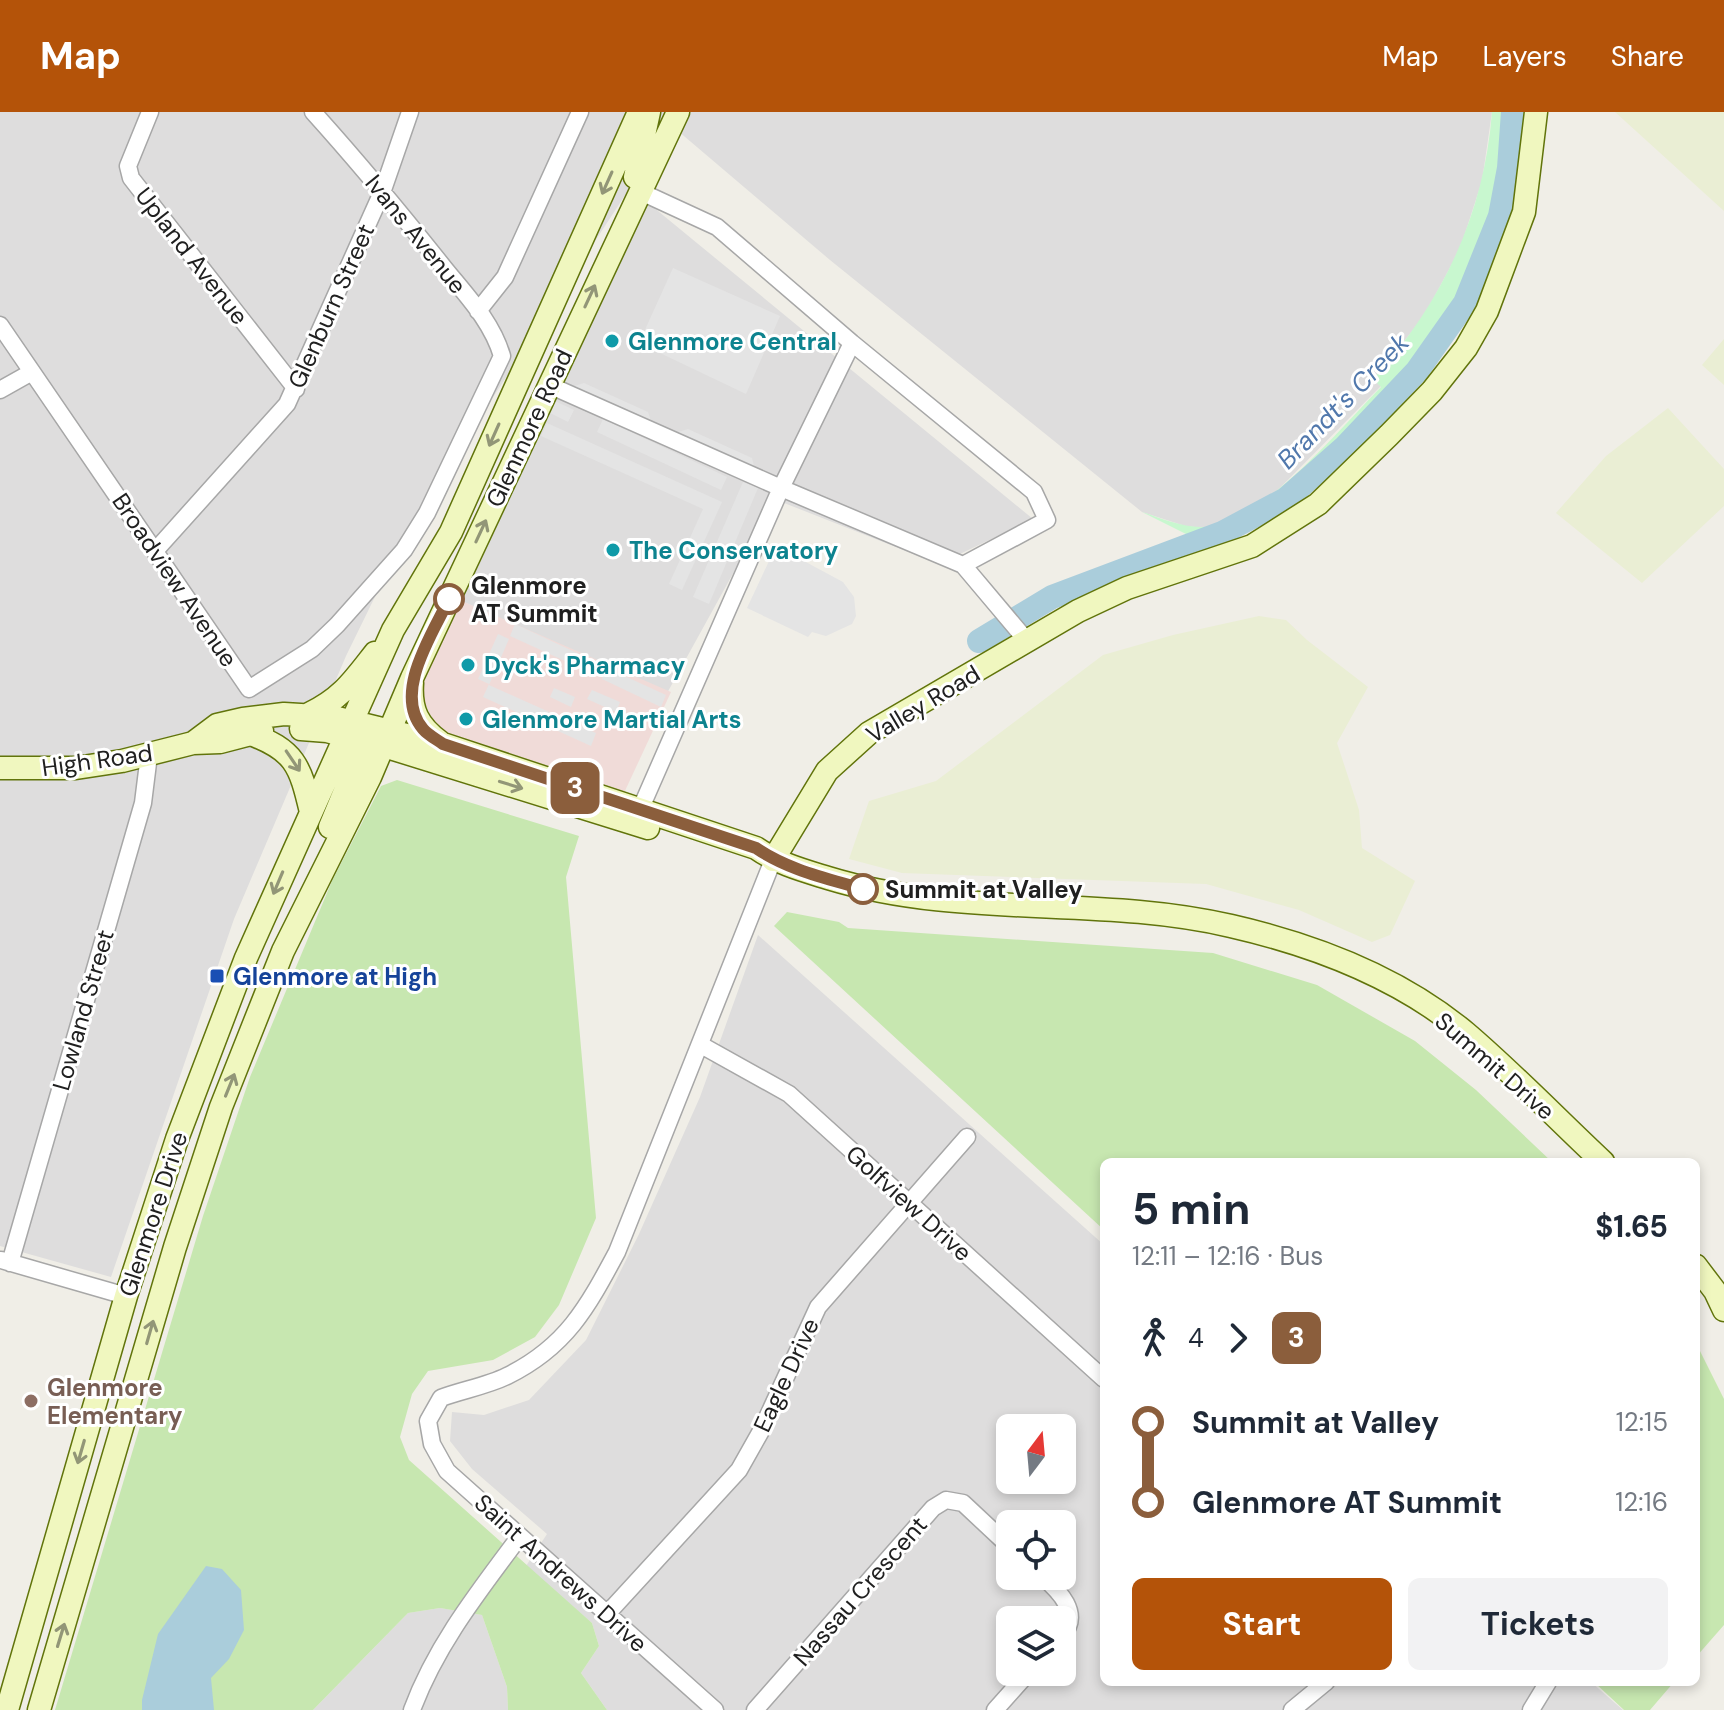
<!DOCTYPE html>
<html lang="en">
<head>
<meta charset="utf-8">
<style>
  body { margin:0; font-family:"DM Sans",sans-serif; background:#f2f2f3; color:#1f2937; height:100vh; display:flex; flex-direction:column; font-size:30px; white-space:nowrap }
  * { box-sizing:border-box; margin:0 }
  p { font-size:26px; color:#747a83 }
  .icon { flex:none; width:44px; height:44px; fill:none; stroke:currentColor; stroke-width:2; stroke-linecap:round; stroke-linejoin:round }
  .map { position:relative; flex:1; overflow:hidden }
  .side { position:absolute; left:1100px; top:1046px; width:600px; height:528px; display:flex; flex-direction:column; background:#fff; border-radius:12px; box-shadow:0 4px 12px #0003 }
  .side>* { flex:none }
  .badge { padding:0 16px; border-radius:12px; font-size:28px; line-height:52px }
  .needle { width:52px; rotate:16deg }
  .fabs { position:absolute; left:996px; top:1302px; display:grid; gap:16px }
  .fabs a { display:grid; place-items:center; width:80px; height:80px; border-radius:12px; background:#fff; box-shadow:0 4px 12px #0003; font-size:40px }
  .map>.badge { position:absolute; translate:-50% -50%; box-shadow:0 0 0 4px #fff }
  .legs { display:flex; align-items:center; gap:12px; height:88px; padding:0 32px; font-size:26px }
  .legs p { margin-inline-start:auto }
  .summary { display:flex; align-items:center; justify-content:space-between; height:136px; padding:0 32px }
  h1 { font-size:44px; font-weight:700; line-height:60px }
  .action { display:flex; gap:16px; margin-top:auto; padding:16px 32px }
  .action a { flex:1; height:92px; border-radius:12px; background:#b45309; color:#fff; font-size:32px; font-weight:700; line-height:92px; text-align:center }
  .action a+a { background:#f2f2f3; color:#1f2937 }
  ul { padding:0 32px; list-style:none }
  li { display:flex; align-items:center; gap:28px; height:80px; font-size:30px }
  li i { display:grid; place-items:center; width:12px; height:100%; margin:0 10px; background:currentColor }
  li i::after { content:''; width:20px; height:20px; margin:-10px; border:6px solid; border-radius:50%; background:#fff }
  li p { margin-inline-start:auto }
  li:first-child i { background:linear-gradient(#0000 50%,currentColor 0) }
  li:last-child i { background:linear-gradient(currentColor 50%,#0000 0) }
  header { display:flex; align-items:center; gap:48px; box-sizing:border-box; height:112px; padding:0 40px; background:#b45309; color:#fff }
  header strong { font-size:38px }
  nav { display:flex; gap:44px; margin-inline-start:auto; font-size:28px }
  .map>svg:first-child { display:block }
  .residential { fill:#dedddd; fill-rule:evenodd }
  .commercial { fill:#f0dbd8 }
  .farmland { fill:#eaeed4 }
  .grass { fill:#c7e7b0 }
  .park { fill:#c8f7cf }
  .parking { fill:#e4e4e4 }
  .water { fill:#aacddb }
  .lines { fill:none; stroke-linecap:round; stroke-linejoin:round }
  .river { stroke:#aacddb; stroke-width:24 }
  .street-casing { stroke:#a7a7a7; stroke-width:19 }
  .secondary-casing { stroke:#61740b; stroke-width:25 }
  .street { stroke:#fff; stroke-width:16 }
  .secondary { stroke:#f0f7bf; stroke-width:22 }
  .oneway { stroke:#929677 }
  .line-1-casing { stroke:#fff; stroke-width:18 }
  .line-1 { stroke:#8b5e3c; stroke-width:12 }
  .culture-dot { fill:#0f9aa8; stroke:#fff; stroke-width:3 }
  .stop-1-dot { fill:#fff; stroke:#8b5e3c; stroke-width:4 }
  .transit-dot { fill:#1a4fb4; stroke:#fff; stroke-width:3 }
  .education-dot { fill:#8d6e63; stroke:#fff; stroke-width:3 }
  .labels { text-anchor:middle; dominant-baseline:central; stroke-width:6; stroke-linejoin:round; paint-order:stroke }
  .street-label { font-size:24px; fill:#202020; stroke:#fff }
  .culture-label { font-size:24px; font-weight:bold; fill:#0d838f; stroke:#fff; text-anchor:start }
  .stop-label { font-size:24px; font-weight:bold; fill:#202020; stroke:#fff; text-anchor:start }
  .transit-label { font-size:24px; font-weight:bold; fill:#164399; stroke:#fff; text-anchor:start }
  .education-label { font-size:24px; font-weight:bold; fill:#785e54; stroke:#fff; text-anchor:start }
  .water-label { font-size:26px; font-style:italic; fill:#5178ac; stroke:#fff }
</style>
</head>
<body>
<header>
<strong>Map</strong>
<nav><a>Map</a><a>Layers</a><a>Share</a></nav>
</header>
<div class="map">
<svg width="1724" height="1598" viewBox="0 0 1724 1598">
  <rect width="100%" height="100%" fill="#f0eee7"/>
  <path class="residential" d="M0,0h1492l-10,69 -22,68 -37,69 -50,61 8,7 -109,110 -39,22 -29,10 -19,-2 -43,-14 -312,-252 -159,-135 -259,396 -66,135 -112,263 -123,358 -111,-31z
    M647,90l386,317 -94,45 -165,-65 -108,196 -204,-94z
    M758,823l346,310v437h487l32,28h-1016l-26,-37 18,-27 -7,-23 -66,-57 21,-32 -75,-65 -22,-28 2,-29 32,3 45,-15 57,-60 53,-106 61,-137zM1010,1316h52v52h-52zM1010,1412h52v52h-52zM1010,1508h52v52h-52z
    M440,1496l42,7 25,72 1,23h-195l95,-97z"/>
  <path class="commercial" d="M462,489l209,91 -47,101 -177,-55 -12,-14 -23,-46z"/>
  <path class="farmland" d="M1615,0h109v99z
    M1724,227v46l-22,-20z
    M1668,296l56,61v37l-82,77 -86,-70 50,-57z
    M1259,504l27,4 21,20 61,47 -31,56 22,67 3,38 53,33 -25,54 -18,7 -73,-32 -93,-26 -304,-11 -53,-14 20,-58 67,-20 167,-126 70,-20z"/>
  <path class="grass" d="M397,668l182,56 -13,41 30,341 -37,87 -24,32 -42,23 -65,11 -16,23 -12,43 9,23 183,163 7,23 -18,27 26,37h-99l-1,-23 -25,-72 -42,-7 -32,5 -95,97h-258l148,-494 47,-139 82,-196 49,-95z
    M787,800l52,10 9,6 365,25 104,32 98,56 61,49 76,72h-448v68l-330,-304z
    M1696,1231l28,56v226l-28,32z
    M1594,1570h80l-24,28h-26z"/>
  <path class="park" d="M1492,0h29c-6,93 -33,186 -93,259 -23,29 -51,53 -77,78 -42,41 -82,76 -137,99l-72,-36c19,6 39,15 59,15 58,1 141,-101 180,-140l-8,-8c69,-76 111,-164 119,-267z"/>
  <path class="parking" d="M673,156l107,48 -34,78 -107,-51z
    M584,271l64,29 4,12 -81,-37z
    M555,289l19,9 -6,12 -18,-9z
    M603,307l124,58 -6,13 -124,-58z
    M547,311l175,79 -40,88 -13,-6 34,-75 -162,-73z
    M688,317l64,29 3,12 -80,-37z
    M743,370l15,6 -49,116 -16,-7z
    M776,434l67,36 11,15 2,19 -4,8 -26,12 -14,-4 -4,5 -61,-29z
    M515,512l77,36 -5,11 -77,-35z
    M498,522l11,5 -20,46 107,48 -5,13 -108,-49 6,-13 -11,-5z
    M607,556l59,27 -5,12 -59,-28z
    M554,576l21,9 -4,10 -21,-10z
    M592,578l28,12 -4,10 -29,-13z"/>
  <path class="water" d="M206,1454l16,3 19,21 3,40 -15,29 -18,19 3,32h-72v-10l16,-66z"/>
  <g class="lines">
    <path class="river" d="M979,529l73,-44 170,-64 64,-34 59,-52 72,-76 48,-68 35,-87 9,-48 4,-56"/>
    <g class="street-casing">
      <path id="street" d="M150,0l-22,54 3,12 165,211
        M639,79l78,36 135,116 182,149 13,28 -84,45
        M478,199l27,-34 75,-165
        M0,213l249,364 63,-40 25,-24 67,-75 23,-37 75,-157c-10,-34 -35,-60 -57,-87 -43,-54 -86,-106 -132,-157
        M852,231l-71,145 182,77 64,76
        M549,273l232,103 -141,322
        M0,278l32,-18
        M155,439l132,-147 96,-214 27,-78
        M701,933l88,49 315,285
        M1,1148l125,36
        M10,1151l133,-460 6,-48
        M1042,1464c17,15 40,37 20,60
        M607,1502l132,-144 22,-39 57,-124 149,-170
        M412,1598c24,-65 67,-119 108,-174
        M715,1598l-268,-239 -15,-27 -4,-23 13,-23c21,-8 46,-12 66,-22 59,-29 80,-68 110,-124l156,-392
        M755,1598l178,-202 13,-8 17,3 47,44
        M995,1598l34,-38
        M1292,1598l34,-28
        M1531,1598l17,-28"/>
    </g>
    <g class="secondary-casing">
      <path id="secondary" d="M635,65l14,-65
        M412,571c-2,27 6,43 28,59
        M309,602c33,-16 44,-33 66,-61
        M301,617l26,2 57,15 264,82
        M248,621c47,17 52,32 63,79
        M193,631l24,-18 26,-6 41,-5 49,3 110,27 313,104c23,16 46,22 72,30 134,41 270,17 403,48 83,19 169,52 235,107 47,40 91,86 137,129
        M0,656h76l46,-7 71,-18 27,-1 42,-11
        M330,715l32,-77v-10l-4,-11
        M773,748l54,-89 42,-38 209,-122 49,-23 125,-42 66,-42 71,-69 43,-44 34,-43 21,-37 37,-99 12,-100
        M1696,1154l19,25 9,19
        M7,1598l119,-414 51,-157 69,-181 147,-328 58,-98 188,-420
        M39,1598l136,-463 46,-140 62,-156 87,-174 42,-99 266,-566"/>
    </g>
    <use href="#street" class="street"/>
    <use href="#secondary" class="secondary"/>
  </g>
  <defs><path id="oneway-shaft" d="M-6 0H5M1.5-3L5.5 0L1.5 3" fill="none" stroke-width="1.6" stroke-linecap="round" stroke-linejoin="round" transform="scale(2)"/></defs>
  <g class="oneway">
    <use href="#oneway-shaft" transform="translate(607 71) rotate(114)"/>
    <use href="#oneway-shaft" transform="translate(590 184) rotate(-65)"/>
    <use href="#oneway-shaft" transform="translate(494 323) rotate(114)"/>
    <use href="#oneway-shaft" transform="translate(481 419) rotate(-65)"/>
    <use href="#oneway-shaft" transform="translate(293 649) rotate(56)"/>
    <use href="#oneway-shaft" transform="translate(511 673) rotate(17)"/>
    <use href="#oneway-shaft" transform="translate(278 771) rotate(113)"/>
    <use href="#oneway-shaft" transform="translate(230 973) rotate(-68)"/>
    <use href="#oneway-shaft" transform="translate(150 1220) rotate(-74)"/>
    <use href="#oneway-shaft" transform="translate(81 1340) rotate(106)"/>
    <use href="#oneway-shaft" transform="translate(61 1523) rotate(-73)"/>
  </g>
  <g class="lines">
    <g class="line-1-casing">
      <path id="line-1" d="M449,487c-16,34 -57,94 -26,130 5,6 13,10 20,15l313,104c32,22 70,30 107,41"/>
    </g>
    <use href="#line-1" class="line-1"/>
  </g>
  <g class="culture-dot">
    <circle cx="612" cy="229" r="8"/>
    <circle cx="613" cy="438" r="8"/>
    <circle cx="468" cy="553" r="8"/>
    <circle cx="466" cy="607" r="8"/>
  </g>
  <g class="stop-1-dot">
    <circle cx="449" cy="487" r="14"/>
    <circle cx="863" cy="777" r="14"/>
  </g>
  <rect class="transit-dot" x="209" y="856" width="16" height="16" rx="4"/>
  <circle class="education-dot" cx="31" cy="1289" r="8"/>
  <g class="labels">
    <g class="street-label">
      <text transform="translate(416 122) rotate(51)">Ivans Avenue</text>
      <text transform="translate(192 144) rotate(52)">Upland Avenue</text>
      <text transform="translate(331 194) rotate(-66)">Glenburn Street</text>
      <text transform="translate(529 316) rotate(-65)">Glenmore Road</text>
      <text transform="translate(175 468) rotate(56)">Broadview Avenue</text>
      <text transform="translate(923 592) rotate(-31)">Valley Road</text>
      <text transform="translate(97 648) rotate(-8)">High Road</text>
      <text transform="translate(83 898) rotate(-74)">Lowland Street</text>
      <text transform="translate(1495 954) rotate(41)">Summit Drive</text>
      <text transform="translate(909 1091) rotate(42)">Golfview Drive</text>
      <text transform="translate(153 1102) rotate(-72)">Glenmore Drive</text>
      <text transform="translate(786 1263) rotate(-65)">Eagle Drive</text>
      <text transform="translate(561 1461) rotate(42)">Saint Andrews Drive</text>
      <text transform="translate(860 1479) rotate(-49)">Nassau Crescent</text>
    </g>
    <g class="culture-label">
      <text x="628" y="229">Glenmore Central</text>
      <text x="629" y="438">The Conservatory</text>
      <text x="484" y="553">Dyck's Pharmacy</text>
      <text x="482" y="607">Glenmore Martial Arts</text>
    </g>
    <g class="stop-label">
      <text x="471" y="473">Glenmore<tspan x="471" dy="28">AT Summit</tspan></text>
      <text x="885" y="777">Summit at Valley</text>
    </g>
    <g class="transit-label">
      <text x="233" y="864">Glenmore at High</text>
    </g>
    <g class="education-label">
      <text x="47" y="1275">Glenmore<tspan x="47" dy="28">Elementary</tspan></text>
    </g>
    <g class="water-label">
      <text transform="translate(1343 289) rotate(-46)">Brandt's Creek</text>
    </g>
  </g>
</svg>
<div class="fabs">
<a><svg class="needle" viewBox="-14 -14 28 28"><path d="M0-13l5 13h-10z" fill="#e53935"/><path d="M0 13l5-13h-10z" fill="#747a83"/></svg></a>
<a><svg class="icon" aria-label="locate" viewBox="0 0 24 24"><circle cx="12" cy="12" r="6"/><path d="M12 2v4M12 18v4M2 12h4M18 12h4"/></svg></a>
<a><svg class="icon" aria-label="layers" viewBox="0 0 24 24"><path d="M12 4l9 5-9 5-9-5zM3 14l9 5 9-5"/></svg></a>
</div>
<b class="badge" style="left:575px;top:676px;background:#8b5e3c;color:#fff">3</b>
<section class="side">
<div class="summary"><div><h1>5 min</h1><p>12:11 – 12:16 · Bus</p></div><b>$1.65</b></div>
<div class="legs"><svg class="icon" aria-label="walk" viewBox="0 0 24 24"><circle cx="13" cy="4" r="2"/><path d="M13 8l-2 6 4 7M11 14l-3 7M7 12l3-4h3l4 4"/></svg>4<svg class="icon" aria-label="forward" viewBox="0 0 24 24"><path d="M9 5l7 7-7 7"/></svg><b class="badge" style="background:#8b5e3c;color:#fff">3</b></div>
<ul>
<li><i style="color:#8b5e3c"></i><b>Summit at Valley</b><p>12:15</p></li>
<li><i style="color:#8b5e3c"></i><b>Glenmore AT Summit</b><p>12:16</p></li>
</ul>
<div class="action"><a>Start</a><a>Tickets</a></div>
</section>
</div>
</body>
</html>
